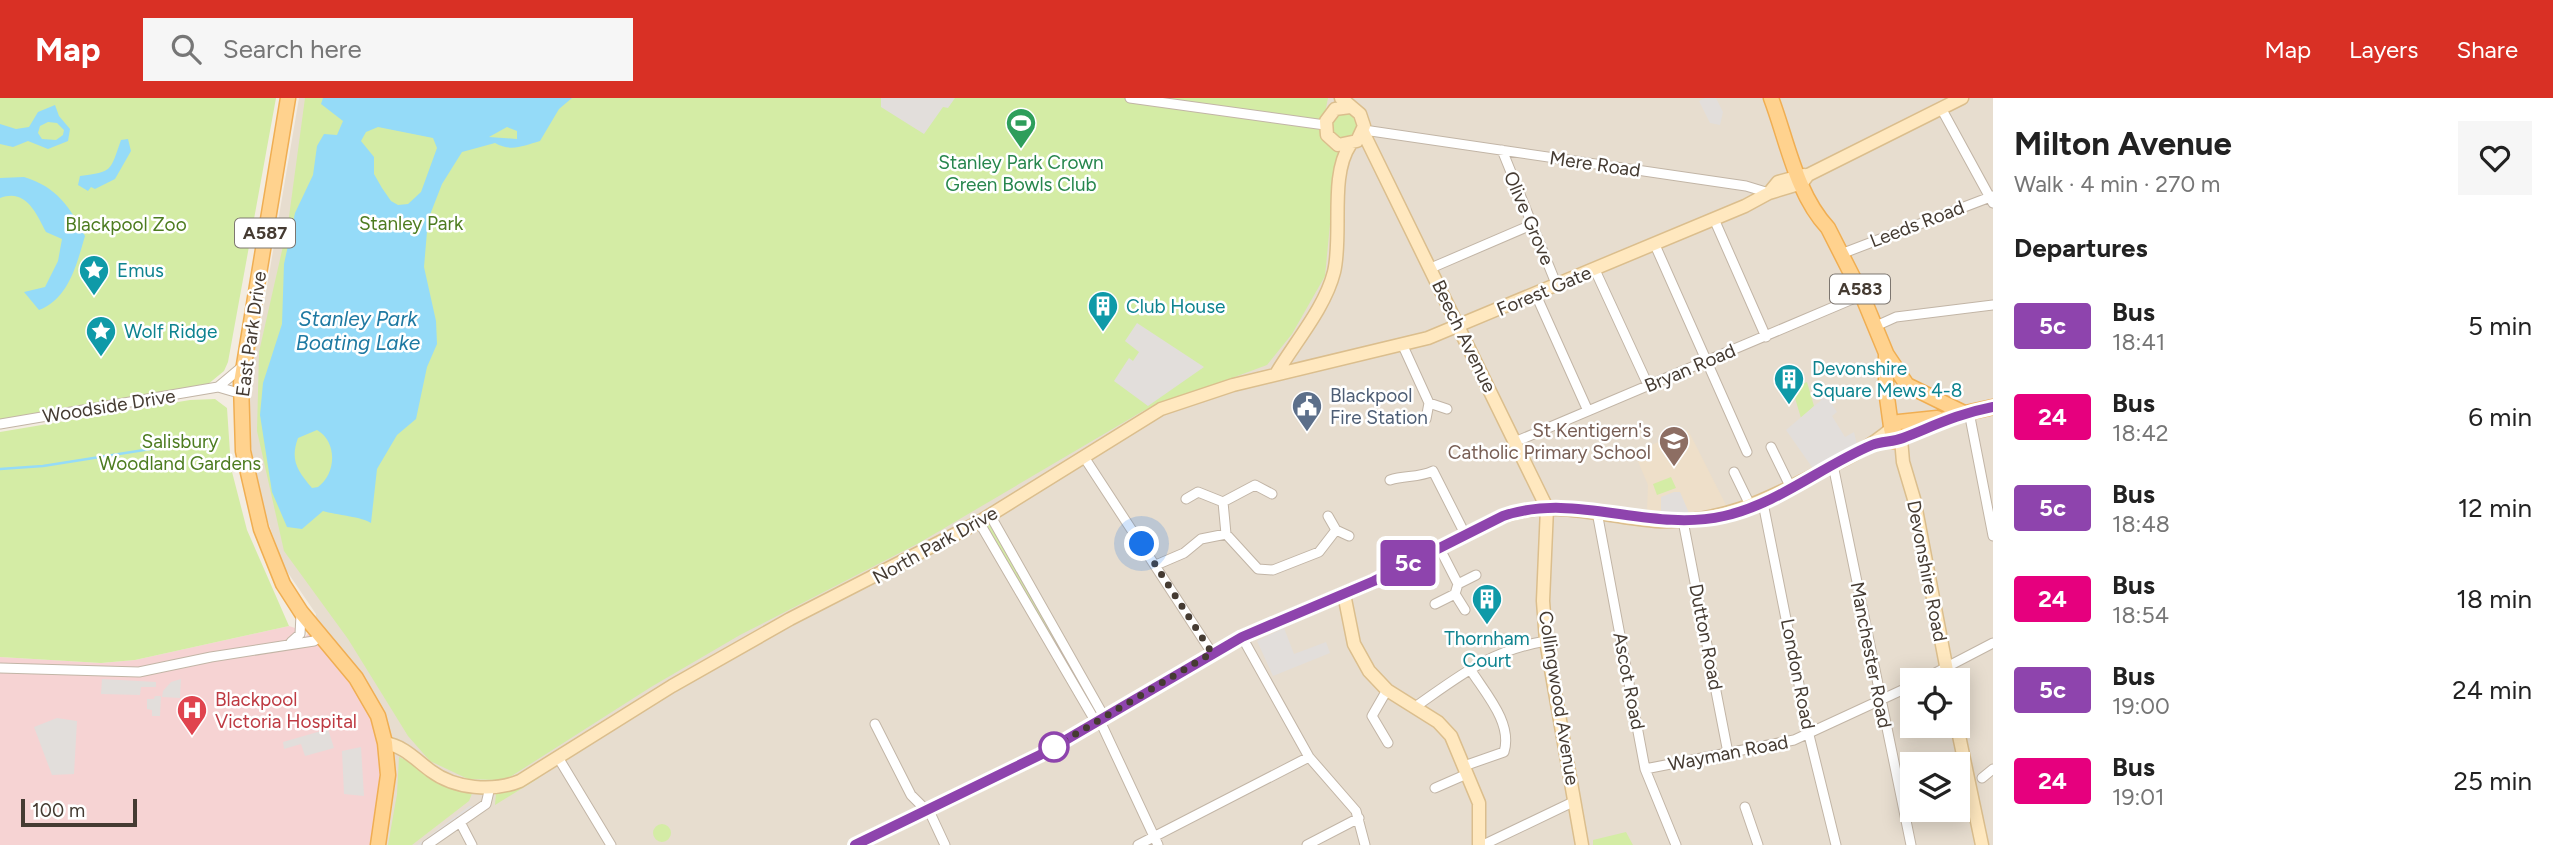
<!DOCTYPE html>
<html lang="en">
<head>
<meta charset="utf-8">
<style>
  body { margin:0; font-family:Figtree,sans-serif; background:#f6f6f6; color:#222; height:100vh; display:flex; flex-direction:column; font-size:26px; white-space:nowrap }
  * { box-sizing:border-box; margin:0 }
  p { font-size:23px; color:#767676 }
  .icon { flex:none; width:38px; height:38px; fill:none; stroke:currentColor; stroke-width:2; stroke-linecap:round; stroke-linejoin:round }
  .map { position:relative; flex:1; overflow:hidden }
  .side { display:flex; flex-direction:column; background:#fff; width:560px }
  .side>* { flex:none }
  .badge { padding:0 14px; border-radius:5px; font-size:24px; line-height:46px }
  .tools { position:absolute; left:1900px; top:570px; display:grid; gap:14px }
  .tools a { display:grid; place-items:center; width:70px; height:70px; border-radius:0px; background:#fff; box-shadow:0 4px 18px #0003; font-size:35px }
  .scale { position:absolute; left:21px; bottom:18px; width:116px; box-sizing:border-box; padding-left:7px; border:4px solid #453b32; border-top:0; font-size:19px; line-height:24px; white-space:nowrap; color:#453b32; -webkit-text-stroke:5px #fff; paint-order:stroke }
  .you { position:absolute; width:35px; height:35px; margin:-18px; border:5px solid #fff; border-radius:50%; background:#1a73e8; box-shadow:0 0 0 10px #1a73e833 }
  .map>.badge { position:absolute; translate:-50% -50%; box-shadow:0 0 0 4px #fff }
  h2 { padding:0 21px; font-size:26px; line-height:63px }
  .round { display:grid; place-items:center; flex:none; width:74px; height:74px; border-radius:0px; background:#f6f6f6 }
  .overview { display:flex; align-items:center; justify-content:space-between; height:119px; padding:0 21px }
  h1 { font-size:33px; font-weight:700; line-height:52px }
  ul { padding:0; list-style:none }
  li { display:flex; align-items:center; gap:21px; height:91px; padding:0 21px }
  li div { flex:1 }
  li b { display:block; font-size:26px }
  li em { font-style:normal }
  li .badge { min-width:77px; font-weight:700; text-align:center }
  header { display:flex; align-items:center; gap:42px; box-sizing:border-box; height:98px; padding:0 35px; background:#d93025; color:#fff }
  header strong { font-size:33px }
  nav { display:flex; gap:38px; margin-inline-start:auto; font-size:24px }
  .search { width:490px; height:63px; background:#f6f6f6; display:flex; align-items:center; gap:18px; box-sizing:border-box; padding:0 24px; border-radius:0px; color:#767676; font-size:26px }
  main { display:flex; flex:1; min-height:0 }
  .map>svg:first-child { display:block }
  .residential { fill:#e7ddcf; fill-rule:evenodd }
  .education { fill:#eedfc9 }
  .medical { fill:#f6d3d3 }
  .green { fill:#d4eca5 }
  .parking { fill:#e2dedb }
  .water { fill:#95dbf8; fill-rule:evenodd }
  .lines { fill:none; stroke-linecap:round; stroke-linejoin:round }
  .stream { stroke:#95dbf8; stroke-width:2.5 }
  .street-casing { stroke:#c2b5a6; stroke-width:11 }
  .secondary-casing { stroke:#dbbe8d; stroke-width:15 }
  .primary-casing { stroke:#f0ae52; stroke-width:17 }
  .street { stroke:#fff; stroke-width:9 }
  .secondary { stroke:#ffe8bf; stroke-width:12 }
  .primary { stroke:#ffd28e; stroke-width:14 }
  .line-casing { stroke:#fff; stroke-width:16 }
  .line { stroke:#8e44ad; stroke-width:10 }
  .walk { stroke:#453b32; stroke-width:7; stroke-dasharray:0 12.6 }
  .stop-dot { fill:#fff; stroke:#8e44ad; stroke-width:3.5 }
  .labels { text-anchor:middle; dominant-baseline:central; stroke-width:5; stroke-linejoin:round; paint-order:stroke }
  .shield { fill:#fff; stroke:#7d7670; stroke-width:2 }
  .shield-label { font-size:18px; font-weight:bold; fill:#453b32 }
  .leisure-label { font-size:19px; fill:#27864d; stroke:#fff }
  .street-label { font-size:19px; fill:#453b32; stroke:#fff }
  .park-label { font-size:19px; fill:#4d7c20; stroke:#fff }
  .culture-label { font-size:19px; fill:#0d838f; stroke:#fff; text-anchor:start }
  .service-label { font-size:19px; fill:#4e5e75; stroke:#fff; text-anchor:start }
  .education-label { font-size:19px; fill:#785e54; stroke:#fff; text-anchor:end }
  .health-label { font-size:19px; fill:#be3a42; stroke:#fff; text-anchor:start }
  .water-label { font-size:21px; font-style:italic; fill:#1e79a2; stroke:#fff }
</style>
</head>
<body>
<header>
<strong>Map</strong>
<div class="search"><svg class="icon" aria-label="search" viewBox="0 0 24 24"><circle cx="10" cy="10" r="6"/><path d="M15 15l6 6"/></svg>Search here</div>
<nav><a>Map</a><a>Layers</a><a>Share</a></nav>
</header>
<main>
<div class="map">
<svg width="1993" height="747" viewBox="0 0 1993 747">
  <rect width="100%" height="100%" fill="#f3ece1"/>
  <path class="residential" d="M299,0h1694v747h-1616l-63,-218 2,-13 -32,-47 -24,-68 -18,-105 7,-17 14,-67zM1913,583h45v45h-45zM1913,667h45v45h-45z"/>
  <path class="education" d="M1688,332l39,77 -38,6 -42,-1 1,-27 -14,-33z"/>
  <path class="medical" d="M289,528l9,3 -1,3 8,5 9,-10 29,37 42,79 -8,102h-377v-188l101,6 34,-3z"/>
  <path class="green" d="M0,0h276l-48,264 -4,9 -17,14 -207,39z
    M305,0h1023l-5,25 21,26 -8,13 -11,114 -33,58 -25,31 -124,46 -224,132 -179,92 -89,52 -141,90 -13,3 -29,-1 -38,-18 -22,-25 -60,-97 -64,-88 -27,-120 2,-79 29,-128z
    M1352,13l8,19 -15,12 -12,-5 -1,-21z
    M1807,284l7,24 -13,12 -9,-30z
    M215,301l12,9 4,60 16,62 42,96 -154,34 -34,3 -101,-6v-225l190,-32z
    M1671,379l5,11 -19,7 -4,-11z
    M994,424l107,186 -10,6 -108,-186z
    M399,659l74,34 -4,10 -57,44h-24l9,-51z
    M538,678l1,2 -44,27 1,-12z
    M653 735a9 9 0 1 1 18 0a9 9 0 1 1-18 0Z
    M1626,734l7,13h-40v-5z"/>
  <path class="parking" d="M881,0h74l-7,10 -5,-1 -19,27 -43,-27z
    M1705,0h11l7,14 -3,13 -10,-2 -11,-22z
    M1137,225l67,44 -56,39 -34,-25 15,-23 4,3 6,-9 -14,-11z
    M1826,298l11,16 -5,4 13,21 9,-5 3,13 -43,25 -28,-40z
    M1674,394h6l9,21 -28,-1v-15z
    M1284,530l10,26 32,-12 4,11 -57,23 -16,-35z
    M102,581l54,3v5h-15l-1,8 -39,-1z
    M181,581l-1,19 -18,-1 1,-6 8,-9z
    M155,598h6l-1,20h-8v-6l-5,-1v-10h7z
    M57,620l20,3 -3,53 -22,1 -18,-48z
    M328,631l6,19 -29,8 -4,-12 -17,5 -1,-7z
    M361,649l3,49 -20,-2 -2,-43z
    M469,708l9,1 -55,38h-6z"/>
  <path class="water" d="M323,0h249l-13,11 -19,32c-17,5 -29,11 -45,2l-33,9 -20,32 -14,36 -4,47 12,54 1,23 -10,23 -11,52 -19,16 -20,34 -6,54c-8,-6 -35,-8 -48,-12l-21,18 -15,-2 -15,-35 -12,-77 3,-32 19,-59 2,-60 11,-51 18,-38 4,-29 7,-12 13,1 6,-14 -22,-17zM378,29l55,11 4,10 -16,44 -13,12 -10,1 -7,-4 -9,-13 -8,-14v-17l-13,-16 5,-9zM507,29l10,4v8l-28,-2zM317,332c21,12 19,44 1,57l-6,1c-15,-18 -22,-28 -14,-50z
    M55,7l4,11 11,13 -2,12 -20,8 -20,-8 -15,6 -13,-3v-20l16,5 13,-2 9,-15zM48,24l9,1 7,7 -1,5 -7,5 -14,-1 -4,-6 2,-7z
    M128,41l3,12 -16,28 -20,10 -4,-2 -3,4 -10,-6 2,-9c33,-4 30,-5 41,-36z
    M24,79c33,10 46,30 61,59 -8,27 -16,63 -46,74l-15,-18 21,-5 13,-26 4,-22 -16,-7c-10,-19 -20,-44 -46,-34v-20z"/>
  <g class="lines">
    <path class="stream" d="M0,371l43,-3 177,-28"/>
    <g class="street-casing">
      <path id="street" d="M1130,0l195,27
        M1941,10l52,95
        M1364,32l382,56 23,7
        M1502,52l55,136
        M1714,121l52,118
        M1655,147l92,207
        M1841,156l152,-58
        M1431,170l100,-43
        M1595,172l53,115
        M1536,197l52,116
        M1876,228l20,-9 97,-12
        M1403,248l26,57 -3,16
        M218,289l24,7
        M1429,305l18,6
        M1969,314l24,124
        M0,326l218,-37 25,-21
        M1517,343l345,-146
        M1771,349l20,41
        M1084,359l128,196
        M1833,367l78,380
        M1734,374l17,35
        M1390,382c15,-5 28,-2 43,-9l32,63
        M1186,401l12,-7 25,10
        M1763,405l46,232 27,110
        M1597,414l48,257 31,76
        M990,417l112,198 -2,8 58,124
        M1328,418l8,14 13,6
        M1683,423l45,232
        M979,424l115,197 6,2
        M1226,436l-3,-32 32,-17 17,9
        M1439,449l19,37 -3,10 10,16
        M1156,467l28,-12 17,-14 25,-5 32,35 15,1 46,-18 17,-22
        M1458,486l18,-9
        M1435,506l20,-10
        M1242,539l67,120 47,54 9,34
        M291,544l9,-8 1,-19
        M0,570l139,4 72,-15 103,-16 6,-6
        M1920,583l73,-38
        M1387,592l-15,26 16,27
        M1415,609c46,-32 74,-56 131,-66
        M875,626l36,71 20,20 14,30
        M559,661l52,86
        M1464,668l40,-14c9,-29 -19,-59 -34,-83
        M1645,671l149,-29 119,-55
        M1982,680l11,-9
        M1435,690l32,-14
        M1745,709l13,38
        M460,724l12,23
        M427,747l59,-41 4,-17
        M1138,747l171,-88
        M1307,747l52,-27
        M1483,747l92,-44"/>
    </g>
    <g class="secondary-casing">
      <path id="secondary" d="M1341,0l19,16 4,12 -7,15 -19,4 -11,-10 -1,-14 9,-12 15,-2
        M1363,34l184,376 -4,93 3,40 36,204
        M1769,95l9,-11 26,-7
        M1276,276c19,-32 49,-66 58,-102 9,-37 -5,-96 16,-127
        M1901,341l2,23 11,37 35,182
        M1344,496l10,50 15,27 18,19 51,32 13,14 28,67v42
        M1957,628l25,119
        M385,645c19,3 31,17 46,28 24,18 62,21 89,10l152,-95 118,-67 189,-97 182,-113 72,-24 195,-47 317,-132 24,-13 33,-10 6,-8 154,-77
        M855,747l185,-90 202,-118 132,-56 129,-65c52,-17 101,1 153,5 63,3 109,-20 162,-48 26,-13 51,-25 73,-44"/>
    </g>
    <g class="primary-casing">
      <path id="primary" d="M288,0l-47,285 2,68 18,78 22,55 18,28 55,66 22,38 7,27 3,32 -10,70
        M1771,0c16,42 25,96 57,130l34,67 24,58v37l7,51 59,-25 41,-9
        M1887,257l20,30 57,28
        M1891,331l8,-7 38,-4"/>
    </g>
    <use href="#street" class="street"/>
    <use href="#secondary" class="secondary"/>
    <use href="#primary" class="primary"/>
  </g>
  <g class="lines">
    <g class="line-casing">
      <path id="line" d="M855,747l185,-90 202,-118 132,-56 129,-65c72,-25 147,17 221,0 54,-12 98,-50 148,-71 10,-4 21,-3 31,-7 33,-13 54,-24 90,-31"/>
    </g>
    <use href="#line" class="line"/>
    <path class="walk" d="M1054,649l158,-94 -70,-109"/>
  </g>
  <defs>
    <g id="stadium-pin" transform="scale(1.575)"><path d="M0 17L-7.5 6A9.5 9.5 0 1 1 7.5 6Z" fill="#2e9e5b" stroke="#fff"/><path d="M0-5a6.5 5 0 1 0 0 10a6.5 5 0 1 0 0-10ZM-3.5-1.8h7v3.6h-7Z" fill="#fff"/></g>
    <g id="sight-pin" transform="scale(1.575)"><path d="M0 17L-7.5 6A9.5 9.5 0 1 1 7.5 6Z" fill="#0f9aa8" stroke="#fff"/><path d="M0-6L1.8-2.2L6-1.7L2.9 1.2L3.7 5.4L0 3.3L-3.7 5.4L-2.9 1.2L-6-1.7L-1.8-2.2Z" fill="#fff"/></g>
    <g id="building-pin" transform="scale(1.575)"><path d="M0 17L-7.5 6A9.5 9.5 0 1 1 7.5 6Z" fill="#0f9aa8" stroke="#fff"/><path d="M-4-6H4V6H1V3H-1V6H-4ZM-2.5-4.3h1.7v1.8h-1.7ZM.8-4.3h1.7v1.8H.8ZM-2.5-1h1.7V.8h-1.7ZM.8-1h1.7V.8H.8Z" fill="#fff"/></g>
    <g id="civic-pin" transform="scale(1.575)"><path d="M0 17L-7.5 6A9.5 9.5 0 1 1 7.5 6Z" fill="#5c6f8a" stroke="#fff"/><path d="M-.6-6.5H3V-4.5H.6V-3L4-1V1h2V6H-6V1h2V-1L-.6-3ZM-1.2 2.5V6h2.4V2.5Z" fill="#fff"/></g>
    <g id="school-pin" transform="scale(1.575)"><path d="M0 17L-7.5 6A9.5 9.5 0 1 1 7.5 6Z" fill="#8d6e63" stroke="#fff"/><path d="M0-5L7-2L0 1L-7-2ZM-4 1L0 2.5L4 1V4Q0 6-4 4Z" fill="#fff"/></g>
    <g id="hospital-pin" transform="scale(1.575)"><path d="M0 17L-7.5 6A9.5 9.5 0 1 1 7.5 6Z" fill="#e0444e" stroke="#fff"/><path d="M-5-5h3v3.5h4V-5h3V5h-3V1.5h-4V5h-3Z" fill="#fff"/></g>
  </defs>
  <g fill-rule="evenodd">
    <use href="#stadium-pin" x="1021" y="25"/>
    <use href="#sight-pin" x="94" y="172"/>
    <use href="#building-pin" x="1103" y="208"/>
    <use href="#sight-pin" x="101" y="233"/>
    <use href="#building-pin" x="1789" y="281"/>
    <use href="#civic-pin" x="1307" y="308"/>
    <use href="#school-pin" x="1674" y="343"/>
    <use href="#building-pin" x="1487" y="501"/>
    <use href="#hospital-pin" x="192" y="612"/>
  </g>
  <circle class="stop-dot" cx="1054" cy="649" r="14"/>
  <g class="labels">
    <g class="shield">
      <rect x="235" y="120.5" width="60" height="29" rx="5"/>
      <rect x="1830" y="176.5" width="60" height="29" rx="5"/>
    </g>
    <g class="shield-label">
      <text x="265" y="135">A587</text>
      <text x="1860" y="191">A583</text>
    </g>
    <g class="leisure-label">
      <text x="1021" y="64">Stanley Park Crown<tspan x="1021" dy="22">Green Bowls Club</tspan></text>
    </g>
    <g class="street-label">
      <text transform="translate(1595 66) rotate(8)">Mere Road</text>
      <text transform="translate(1529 120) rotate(67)">Olive Grove</text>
      <text transform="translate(1917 126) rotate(-21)">Leeds Road</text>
      <text transform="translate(1544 193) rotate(-23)">Forest Gate</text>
      <text transform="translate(251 236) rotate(-82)">East Park Drive</text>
      <text transform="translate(1464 238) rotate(64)">Beech Avenue</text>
      <text transform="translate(1690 270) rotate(-23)">Bryan Road</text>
      <text transform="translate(109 308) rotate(-9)">Woodside Drive</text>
      <text transform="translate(935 447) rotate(-29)">North Park Drive</text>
      <text transform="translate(1927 473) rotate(79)">Devonshire Road</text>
      <text transform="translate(1706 539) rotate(79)">Dutton Road</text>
      <text transform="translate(1871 557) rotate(79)">Manchester Road</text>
      <text transform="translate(1798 576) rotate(79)">London Road</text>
      <text transform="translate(1629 583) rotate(79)">Ascot Road</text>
      <text transform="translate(1559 600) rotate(81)">Collingwood Avenue</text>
      <text transform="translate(1728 655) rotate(-11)">Wayman Road</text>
    </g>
    <g class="park-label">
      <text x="411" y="125">Stanley Park</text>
      <text x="126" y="126">Blackpool Zoo</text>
      <text x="180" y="343">Salisbury<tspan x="180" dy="22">Woodland Gardens</tspan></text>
    </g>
    <g class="culture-label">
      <text x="117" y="172">Emus</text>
      <text x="1126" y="208">Club House</text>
      <text x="124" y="233">Wolf Ridge</text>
      <text x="1812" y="270">Devonshire<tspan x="1812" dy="22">Square Mews 4-8</tspan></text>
      <text x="1487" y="540" text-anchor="middle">Thornham<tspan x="1487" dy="22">Court</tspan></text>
    </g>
    <g class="service-label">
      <text x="1330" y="297">Blackpool<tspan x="1330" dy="22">Fire Station</tspan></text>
    </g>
    <g class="education-label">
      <text x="1651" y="332">St Kentigern's<tspan x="1651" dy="22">Catholic Primary School</tspan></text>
    </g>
    <g class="health-label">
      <text x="215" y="601">Blackpool<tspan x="215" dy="22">Victoria Hospital</tspan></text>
    </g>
    <g class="water-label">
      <text x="358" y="220">Stanley Park<tspan x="358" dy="24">Boating Lake</tspan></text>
    </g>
  </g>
</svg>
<div class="tools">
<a><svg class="icon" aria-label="locate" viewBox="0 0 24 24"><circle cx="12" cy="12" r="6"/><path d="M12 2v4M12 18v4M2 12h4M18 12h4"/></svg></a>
<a><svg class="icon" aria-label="layers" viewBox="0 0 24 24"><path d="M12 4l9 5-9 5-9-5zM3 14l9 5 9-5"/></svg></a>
</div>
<div class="scale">100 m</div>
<div class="you" style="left:1142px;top:446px"></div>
<b class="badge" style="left:1408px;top:465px;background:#8e44ad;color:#fff">5c</b>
</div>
<section class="side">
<div class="overview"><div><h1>Milton Avenue</h1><p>Walk · 4 min · 270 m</p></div><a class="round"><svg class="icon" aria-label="heart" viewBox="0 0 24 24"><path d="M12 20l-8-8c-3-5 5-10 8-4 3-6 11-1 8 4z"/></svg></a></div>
<h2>Departures</h2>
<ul>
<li><span class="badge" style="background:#8e44ad;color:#fff">5c</span><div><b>Bus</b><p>18:41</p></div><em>5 min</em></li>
<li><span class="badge" style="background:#e6007e;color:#fff">24</span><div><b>Bus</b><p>18:42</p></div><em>6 min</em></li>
<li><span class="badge" style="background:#8e44ad;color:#fff">5c</span><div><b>Bus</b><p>18:48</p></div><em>12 min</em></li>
<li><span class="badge" style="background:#e6007e;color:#fff">24</span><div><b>Bus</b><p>18:54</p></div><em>18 min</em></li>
<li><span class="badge" style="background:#8e44ad;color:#fff">5c</span><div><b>Bus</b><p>19:00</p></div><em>24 min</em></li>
<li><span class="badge" style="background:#e6007e;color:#fff">24</span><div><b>Bus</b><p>19:01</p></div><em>25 min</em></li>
</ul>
</section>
</main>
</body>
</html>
